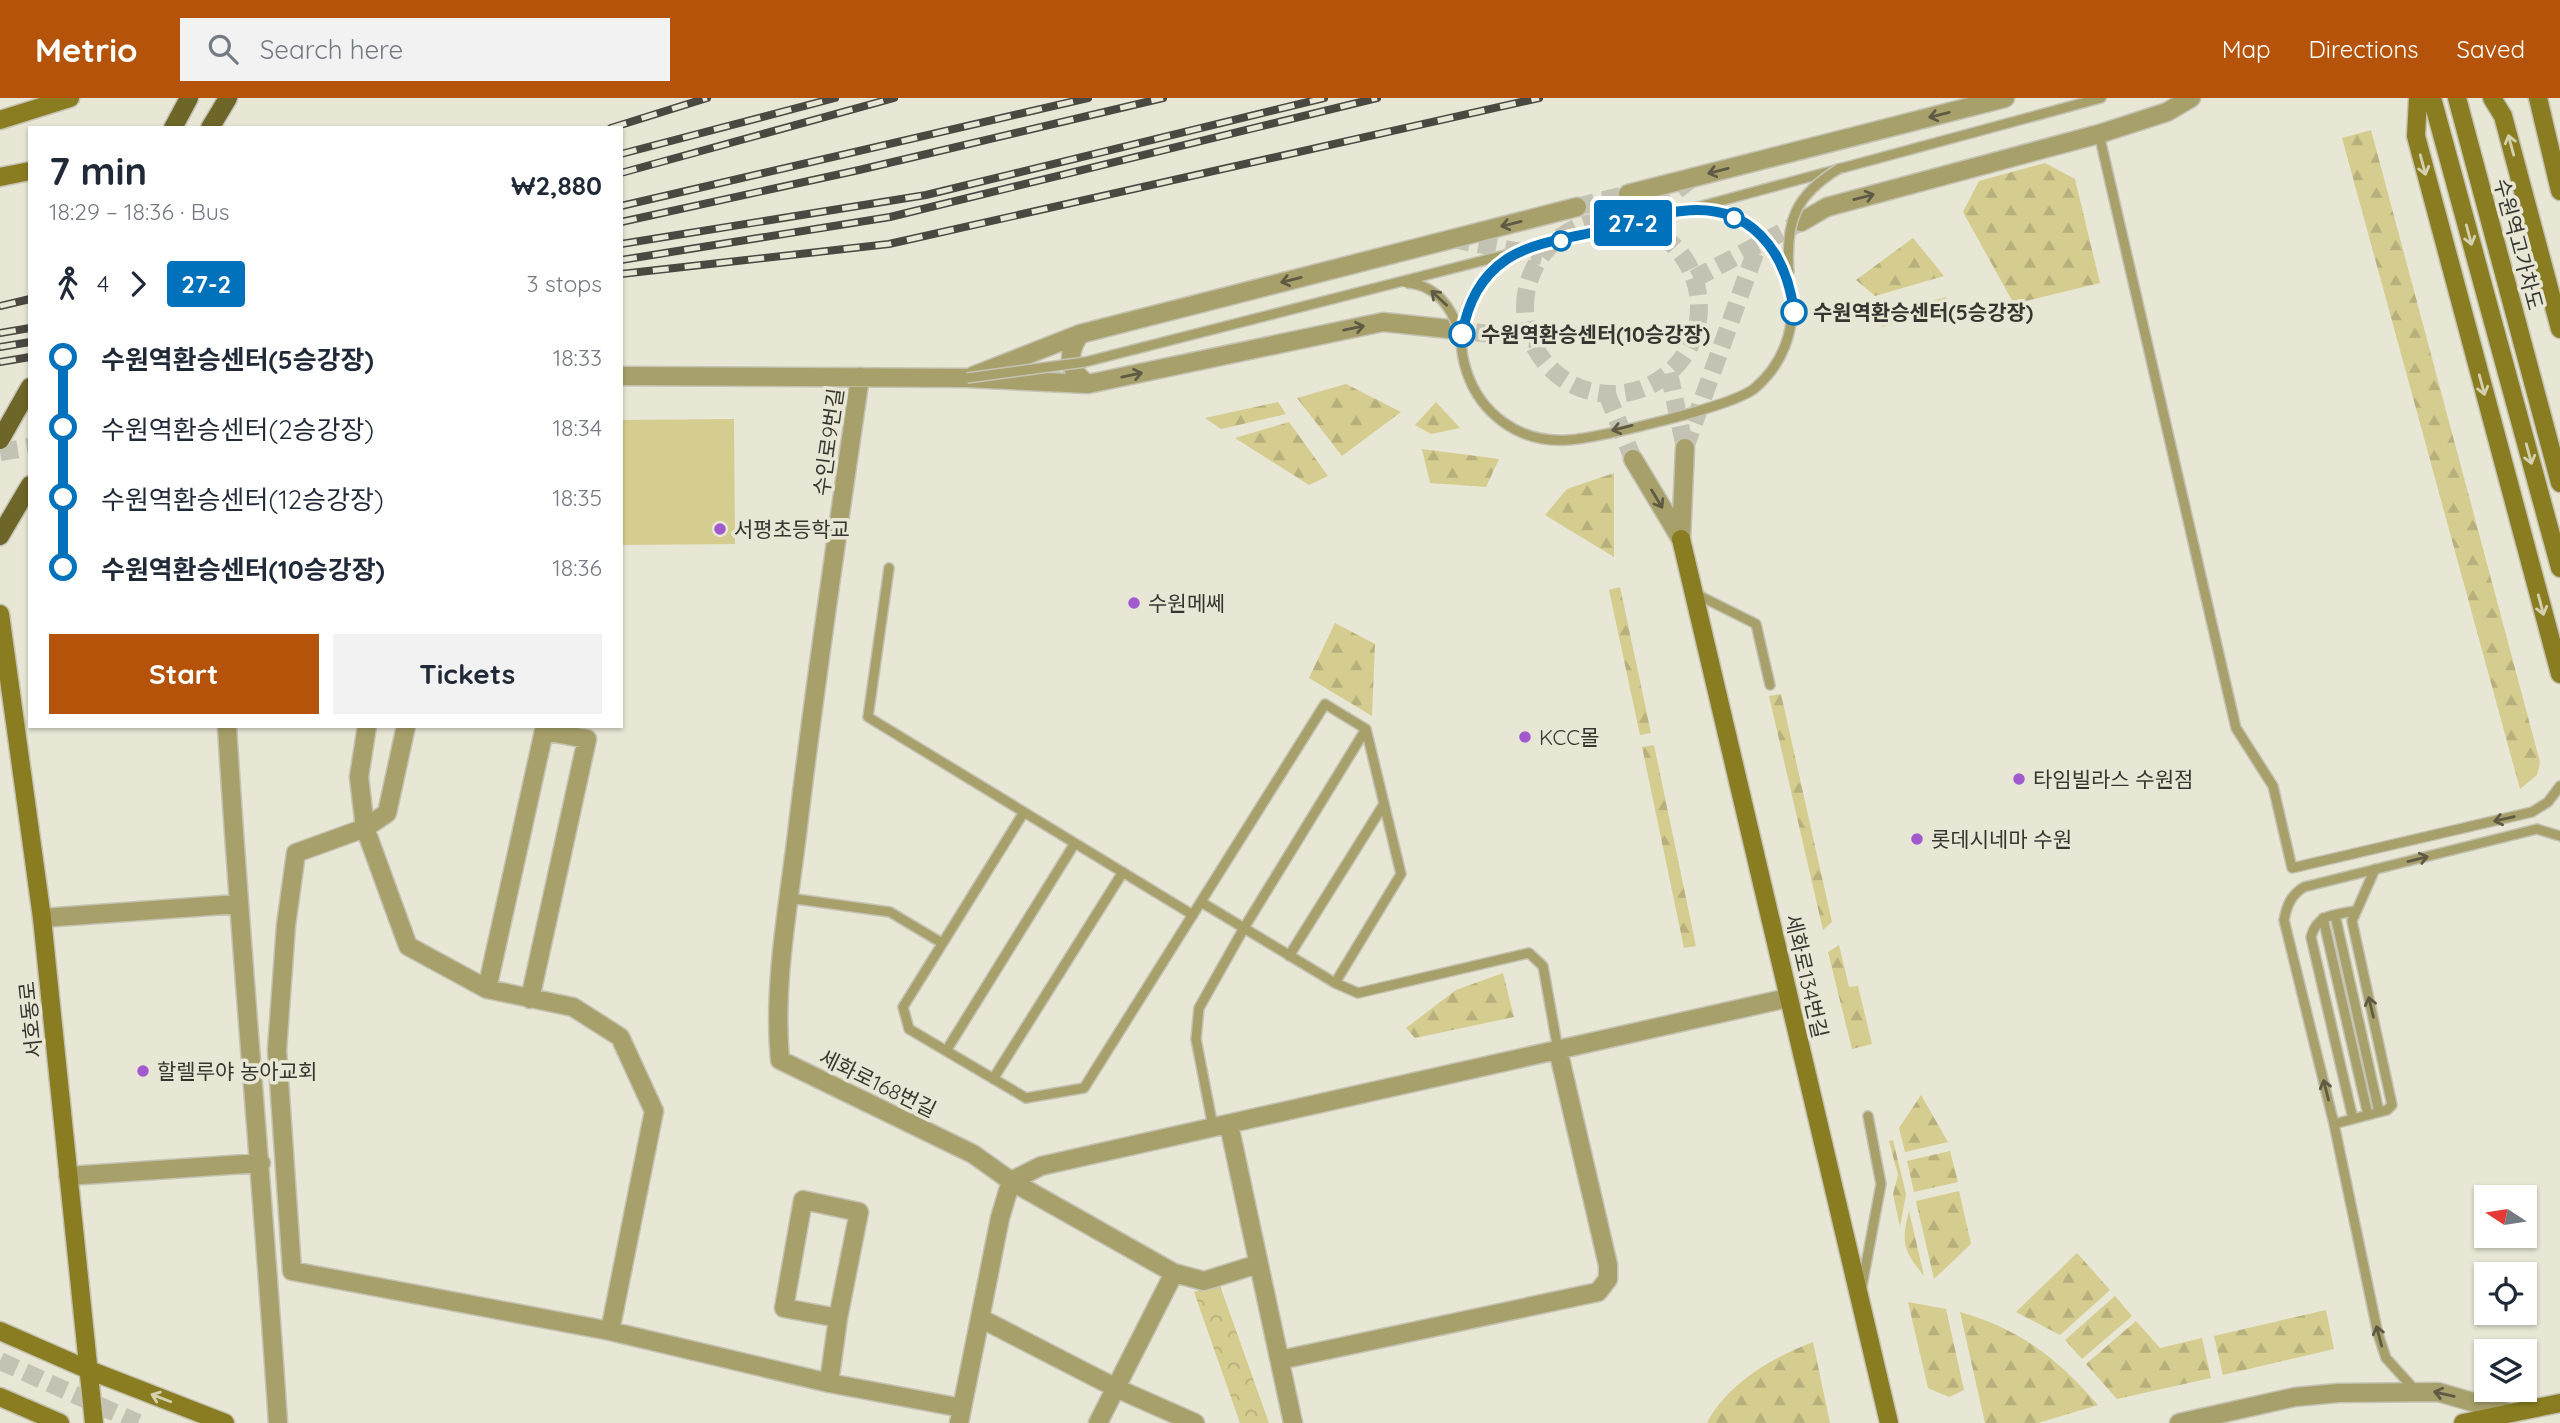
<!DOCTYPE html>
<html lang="en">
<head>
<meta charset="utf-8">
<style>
  body { margin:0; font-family:Quicksand,"Noto Sans KR",sans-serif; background:#f2f2f3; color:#1f2937; height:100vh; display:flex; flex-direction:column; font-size:26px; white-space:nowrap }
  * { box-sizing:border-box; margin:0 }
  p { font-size:23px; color:#747a83 }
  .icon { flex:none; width:38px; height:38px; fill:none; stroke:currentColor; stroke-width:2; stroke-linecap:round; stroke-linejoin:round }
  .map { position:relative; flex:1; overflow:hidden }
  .details { position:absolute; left:28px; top:28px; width:595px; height:602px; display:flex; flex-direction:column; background:#fff; border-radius:0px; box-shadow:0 2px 5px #0004 }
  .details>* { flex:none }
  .badge { padding:0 14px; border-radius:5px; font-size:24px; line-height:46px }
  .needle { width:46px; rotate:282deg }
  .tools { position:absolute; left:2474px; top:1087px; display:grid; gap:14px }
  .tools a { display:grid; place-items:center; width:63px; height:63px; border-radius:0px; background:#fff; box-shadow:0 2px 5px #0004; font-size:35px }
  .map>.badge { position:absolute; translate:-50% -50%; box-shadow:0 0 0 4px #fff }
  .legs { display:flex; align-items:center; gap:10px; height:77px; padding:0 21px; font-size:23px }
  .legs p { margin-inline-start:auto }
  .overview { display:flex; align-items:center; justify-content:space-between; height:119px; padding:0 21px }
  h1 { font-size:38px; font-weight:700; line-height:52px }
  .button { display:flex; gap:14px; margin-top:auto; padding:14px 21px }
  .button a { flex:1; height:80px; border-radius:0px; background:#b45309; color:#fff; font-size:28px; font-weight:700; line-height:80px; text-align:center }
  .button a+a { background:#f2f2f3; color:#1f2937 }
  ul { padding:0 21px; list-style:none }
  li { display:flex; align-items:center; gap:24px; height:70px; font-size:26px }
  li i { display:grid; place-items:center; width:10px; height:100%; margin:0 9px; background:currentColor }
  li i::after { content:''; width:18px; height:18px; margin:-9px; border:5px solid; border-radius:50%; background:#fff }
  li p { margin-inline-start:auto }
  li:first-child i { background:linear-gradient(#0000 50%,currentColor 0) }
  li:last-child i { background:linear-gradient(currentColor 50%,#0000 0) }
  header { display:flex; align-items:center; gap:42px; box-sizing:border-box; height:98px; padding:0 35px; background:#b45309; color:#fff }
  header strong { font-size:33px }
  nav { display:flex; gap:38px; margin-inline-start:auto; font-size:24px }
  .search { width:490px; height:63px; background:#f2f2f3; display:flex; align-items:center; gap:18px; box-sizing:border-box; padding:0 24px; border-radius:0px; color:#747a83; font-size:26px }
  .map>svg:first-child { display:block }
  .forest { fill:url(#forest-firs) }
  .park { fill:url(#park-crowns) }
  .pitch { fill:#d5cc8f }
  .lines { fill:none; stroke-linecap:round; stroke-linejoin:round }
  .street-tunnel { stroke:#c4c3b3; stroke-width:18; stroke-dasharray:18 9; stroke-linecap:butt }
  .secondary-tunnel { stroke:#c4c3b3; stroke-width:18; stroke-dasharray:18 9; stroke-linecap:butt }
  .lane-casing { stroke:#c4c3b3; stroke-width:12 }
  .street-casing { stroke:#c4c3b3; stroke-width:21 }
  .secondary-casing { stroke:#c4c3b3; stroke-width:21 }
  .primary-casing { stroke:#c4c3b3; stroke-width:21 }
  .lane { stroke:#a8a06b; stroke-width:9 }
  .street { stroke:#a8a06b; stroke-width:18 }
  .secondary { stroke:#8a7d21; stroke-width:18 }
  .primary { stroke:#6e6528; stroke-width:18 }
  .rail-casing { stroke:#494841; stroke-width:8 }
  .rail { stroke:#e8e6d4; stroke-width:5; stroke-dasharray:16; stroke-linecap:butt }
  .lane-bridge-casing { stroke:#c4c3b3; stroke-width:12; stroke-linecap:butt }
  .lane-bridge { stroke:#a8a06b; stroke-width:9 }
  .oneway { stroke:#5e5a44 }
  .oneway2 { stroke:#d5d1b0 }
  .line-1-casing { stroke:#fff; stroke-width:16 }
  .line-1 { stroke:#0072bc; stroke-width:10 }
  .stop-1-dot { fill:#fff; stroke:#0072bc; stroke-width:3.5 }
  .poi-dot { fill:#a15ace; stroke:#e8e6d4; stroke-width:2.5 }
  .labels { text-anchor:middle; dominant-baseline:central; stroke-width:7; stroke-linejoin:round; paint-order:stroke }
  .street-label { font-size:21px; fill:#36352f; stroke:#e8e6d4 }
  .stop-label { font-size:21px; font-weight:bold; fill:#36352f; stroke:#e8e6d4; text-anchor:start }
  .poi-label { font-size:21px; fill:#36352f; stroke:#e8e6d4; text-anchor:start }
</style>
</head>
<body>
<header>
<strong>Metrio</strong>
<div class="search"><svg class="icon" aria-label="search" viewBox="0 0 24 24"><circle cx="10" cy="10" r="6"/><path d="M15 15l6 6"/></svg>Search here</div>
<nav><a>Map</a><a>Directions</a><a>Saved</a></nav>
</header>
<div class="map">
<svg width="2560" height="1325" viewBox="0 0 2560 1325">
  <defs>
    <pattern id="forest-firs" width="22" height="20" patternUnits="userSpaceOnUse" patternTransform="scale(1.75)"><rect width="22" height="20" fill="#d5cc8f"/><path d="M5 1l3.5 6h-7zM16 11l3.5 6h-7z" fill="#b7b07c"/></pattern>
    <pattern id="park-crowns" width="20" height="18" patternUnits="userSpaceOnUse" patternTransform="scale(1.75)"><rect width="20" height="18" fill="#d5cc8f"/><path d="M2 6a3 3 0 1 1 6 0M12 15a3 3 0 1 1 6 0" fill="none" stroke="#b7b07c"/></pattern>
  </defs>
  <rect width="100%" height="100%" fill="#e8e6d4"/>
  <path class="forest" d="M2371,32l169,632 -3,13 -17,14 -178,-651z
    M2045,65l30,16 25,104 -86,21 -51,-92 16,-31z
    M1913,140l31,38 -69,20 -19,-16z
    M1946,199l3,11 -67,19 -3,-11z
    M1346,286l55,28 -59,44 -45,-58z
    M1278,304l8,12 -65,15 -16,-11z
    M1436,304l24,26 -29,6 -16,-9z
    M1289,324l39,54 -19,9 -74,-47z
    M1422,351l77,10 -13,28 -56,-4z
    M1614,375v84l-69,-42 22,-26z
    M1620,489l31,146 -11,2 -31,-145z
    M1335,525l40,21 -3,72 -63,-38z
    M1781,596l51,228 -9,8 -54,-234z
    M1654,647l42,201 -12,2 -42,-201z
    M1839,847l10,42 9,-1 14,58 -20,5 -24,-97z
    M1503,875l11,44 -99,21 -9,-10 50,-38z
    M1921,997l27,47 -43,10 -6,-24z
    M1893,1042l13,54 -6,33 -7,-33 5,-19 -9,-34z
    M1950,1053l8,31 -44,10 -7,-31z
    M1959,1093l12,53 -37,35 -18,-78z
    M1909,1113l15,65c-21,-26 -23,-33 -15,-65z
    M2077,1155l33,37 -50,45 -44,-23z
    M2115,1198l17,20 -50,43 -17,-19z
    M1908,1204l38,7 18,81 -15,7 -21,-9z
    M2326,1212l8,39 -111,26 -9,-39z
    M1960,1214c60,17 97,46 138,93l-60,18h-53z
    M2136,1223l24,27 42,-10 9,40 -94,21 -31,-35z
    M1813,1244l17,81h-123c21,-40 65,-65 106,-81z"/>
  <path class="park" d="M1219,1185l50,140h-29l-46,-131z"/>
  <path class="pitch" d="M734,321l1,125 -114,1v-125z"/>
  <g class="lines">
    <path class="street-tunnel" d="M1577,109l51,-13
      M1525 209a87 87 0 1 1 174 0a87 87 0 1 1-174 0Z
      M1634,125l60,-46
      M1452,141l90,17
      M1694,181l107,-57
      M1449,231l83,10
      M1669,275l16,75
      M1607,296l26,65
      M1685,350l73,-203
      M0,354l30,-5"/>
    <path class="secondary-tunnel" d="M0,1263l138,62"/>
    <g class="lane-casing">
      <path id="lane" d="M2099,36l137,594 37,58 19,82 240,-56 16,-10 12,-16
        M1687,112l414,-112
        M889,470l-21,149 325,198
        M1694,495l62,31 14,61
        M1024,714l-121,195 6,22 117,69 58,-10 241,-384 41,25 35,145 -66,109
        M789,800l101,14 52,31
        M1201,804l134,81 23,10 171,-40 14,13 15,84
        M2335,817l44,197
        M2323,820l45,197
        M1289,858l95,-152
        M946,953l129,-208
        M993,981l130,-207
        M2353,1021l-42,-182c6,-23 23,-22 44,-26
        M2334,1026l53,-14 5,-5 -40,-184 23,-52
        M1213,1029l-17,-88 3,-31 45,-80 122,-199
        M1862,1188l19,-102 -13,-68
        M2415,1292l-29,-32 -8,-24 -44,-210 -50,-204c3,-15 7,-25 20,-33l233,-58 23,7"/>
    </g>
    <g class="street-casing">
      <path id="street" d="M1628,96l377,-96
        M1801,124l26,-15 272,-73 68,-22 24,-14
        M1080,236c-14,20 -12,37 8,50
        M621,278l346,2 121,6 295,-62 66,7
        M973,278l107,-42 497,-127
        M860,279c-22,152 -45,304 -63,457 -9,74 -24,152 -17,226l193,94 38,27 -11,37 -41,205
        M1633,361l48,80
        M1681,441l4,-91
        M227,628c14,233 36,465 51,697
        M367,628l-8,51 6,51 43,118 79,43 86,18 47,30 34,74 -44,220
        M406,628l-19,87 -22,15 -69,25 -10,72 -9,125 15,221 318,60 219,52 133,25
        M42,820l196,-14
        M487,891l57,-258 43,8 -57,260
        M1229,1027l64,298
        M68,1078l193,-13
        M1011,1083l30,-15 747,-168
        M1011,1083l163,92 30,8 54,-17
        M980,1220l136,70 79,35
        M1280,1262l318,-68 10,-13v-14l-50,-215
        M829,1285l9,-65 21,-106 -56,-12 -19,108 54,10
        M1098,1325l76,-150
        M2179,1325l116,-26 43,-4 100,-1 72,21"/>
    </g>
    <g class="secondary-casing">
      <path id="secondary" d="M2418,0l-2,38 144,538
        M2432,0l128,470
        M2457,0l103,385
        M2492,0l11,18 57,213
        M2538,0l22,93
        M0,22l70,-22
        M0,79l30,-6
        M1681,441l208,884
        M0,516l42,304 52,505
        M0,1233l89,39 136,53
        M0,1299l60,26
        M2463,1325l97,-20"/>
    </g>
    <g class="primary-casing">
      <path id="primary" d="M173,30l16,-30
        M210,30l18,-30
        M0,342l30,-53
        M0,438l30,-51"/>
    </g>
    <use href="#lane" class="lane"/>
    <use href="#street" class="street"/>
    <use href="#secondary" class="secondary"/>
    <use href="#primary" class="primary"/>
    <g class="rail-casing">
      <path id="rail" d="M611,30l96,-30
        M621,56l214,-56
        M621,75l273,-75
        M621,108l467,-108
        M621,124l238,-52 304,-72
        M621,146l305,-49 398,-97
        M621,162l269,-43 487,-119
        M621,176l268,-30 650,-146
        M0,208l30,-7
        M0,235l30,-5
        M0,249l30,-5
        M0,264l30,-5"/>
    </g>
    <use href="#rail" class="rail"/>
    <g class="lane-bridge-casing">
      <path id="lane-bridge" d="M1682,113c19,0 39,0 56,9 65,34 72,121 17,168 -21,18 -155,50 -187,52 -102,7 -148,-128 -60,-182 20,-12 44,-15 66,-21 36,-8 72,-17 108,-26z
        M1789,176c-4,-53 6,-79 51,-106
        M1406,185c29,1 46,24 54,51
        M967,280l118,-16 428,-109"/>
    </g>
    <use href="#lane-bridge" class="lane-bridge"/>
  </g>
  <defs><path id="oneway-shaft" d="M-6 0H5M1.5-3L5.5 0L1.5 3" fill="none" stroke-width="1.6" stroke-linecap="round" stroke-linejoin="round" transform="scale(1.75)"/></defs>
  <g class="oneway">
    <use href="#oneway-shaft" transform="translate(1939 17) rotate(166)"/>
    <use href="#oneway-shaft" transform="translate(1718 73) rotate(166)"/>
    <use href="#oneway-shaft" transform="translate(1864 99) rotate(-15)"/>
    <use href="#oneway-shaft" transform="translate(1511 126) rotate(166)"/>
    <use href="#oneway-shaft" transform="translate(1291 182) rotate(166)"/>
    <use href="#oneway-shaft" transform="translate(1439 200) rotate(-137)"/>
    <use href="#oneway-shaft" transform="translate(1354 230) rotate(-12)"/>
    <use href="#oneway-shaft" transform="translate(1132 277) rotate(-12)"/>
    <use href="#oneway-shaft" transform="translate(1622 330) rotate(166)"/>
    <use href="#oneway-shaft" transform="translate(1657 401) rotate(59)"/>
    <use href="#oneway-shaft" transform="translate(2504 721) rotate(167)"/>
    <use href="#oneway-shaft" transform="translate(2418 761) rotate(-14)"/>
    <use href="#oneway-shaft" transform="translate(2371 909) rotate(-103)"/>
    <use href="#oneway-shaft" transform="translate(2326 992) rotate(-104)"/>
    <use href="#oneway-shaft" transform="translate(2379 1238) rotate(-105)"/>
    <use href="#oneway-shaft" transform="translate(2444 1296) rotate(-167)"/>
  </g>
  <g class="oneway2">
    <use href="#oneway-shaft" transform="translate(2511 47) rotate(-105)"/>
    <use href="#oneway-shaft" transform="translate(2423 67) rotate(75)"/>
    <use href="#oneway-shaft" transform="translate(2469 137) rotate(75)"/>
    <use href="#oneway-shaft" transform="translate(2482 287) rotate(75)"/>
    <use href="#oneway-shaft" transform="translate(2529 356) rotate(75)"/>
    <use href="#oneway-shaft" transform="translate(2541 507) rotate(75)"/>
    <use href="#oneway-shaft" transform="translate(161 1300) rotate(-159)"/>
  </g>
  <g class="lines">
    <g class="line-1-casing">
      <path id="line-1" d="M1462,236c6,-31 18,-57 45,-75 26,-17 63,-21 92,-28 27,-6 56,-17 83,-20 68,-8 104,39 112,101"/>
    </g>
    <use href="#line-1" class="line-1"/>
  </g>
  <g class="stop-1-dot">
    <circle cx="1734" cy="120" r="9"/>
    <circle cx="1561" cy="143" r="9"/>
    <circle cx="1794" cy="214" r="12"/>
    <circle cx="1462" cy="236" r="12"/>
  </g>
  <g class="poi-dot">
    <circle cx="720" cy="431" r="7"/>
    <circle cx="1134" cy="505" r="7"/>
    <circle cx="1525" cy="639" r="7"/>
    <circle cx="2019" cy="681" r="7"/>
    <circle cx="1917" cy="741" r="7"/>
    <circle cx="143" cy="973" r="7"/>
  </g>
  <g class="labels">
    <g class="street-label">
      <text transform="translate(2519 146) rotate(75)">수원역고가차도</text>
      <text transform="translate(828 344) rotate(-82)">수인로9번길</text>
      <text transform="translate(1807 878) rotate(77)">세화로134번길</text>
      <text transform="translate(30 922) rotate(-96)">서호동로</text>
      <text transform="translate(878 985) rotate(26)">세화로168번길</text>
    </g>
    <g class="stop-label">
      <text x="1813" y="214">수원역환승센터(5승강장)</text>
      <text x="1481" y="236">수원역환승센터(10승강장)</text>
    </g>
    <g class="poi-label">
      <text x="734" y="431">서평초등학교</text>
      <text x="1148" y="505">수원메쎄</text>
      <text x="1539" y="639">KCC몰</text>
      <text x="2033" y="681">타임빌라스 수원점</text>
      <text x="1931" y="741">롯데시네마 수원</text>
      <text x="157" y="973">할렐루야 농아교회</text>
    </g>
  </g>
</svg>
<div class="tools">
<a><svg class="needle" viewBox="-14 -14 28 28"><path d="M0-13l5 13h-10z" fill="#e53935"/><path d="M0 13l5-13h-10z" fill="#747a83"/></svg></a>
<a><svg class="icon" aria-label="locate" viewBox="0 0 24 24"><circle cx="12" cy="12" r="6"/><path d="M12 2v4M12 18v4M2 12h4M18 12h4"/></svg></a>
<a><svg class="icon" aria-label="layers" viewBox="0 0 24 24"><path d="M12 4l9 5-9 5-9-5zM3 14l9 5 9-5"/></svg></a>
</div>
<b class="badge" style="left:1633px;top:125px;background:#0072bc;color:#fff">27-2</b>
<section class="details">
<div class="overview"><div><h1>7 min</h1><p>18:29 – 18:36 · Bus</p></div><b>₩2,880</b></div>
<div class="legs"><svg class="icon" aria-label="walk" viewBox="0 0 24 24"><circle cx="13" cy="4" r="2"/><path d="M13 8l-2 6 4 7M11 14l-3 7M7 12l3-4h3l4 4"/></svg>4<svg class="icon" aria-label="forward" viewBox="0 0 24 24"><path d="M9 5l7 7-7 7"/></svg><b class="badge" style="background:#0072bc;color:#fff">27-2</b><p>3 stops</p></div>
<ul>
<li><i style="color:#0072bc"></i><b>수원역환승센터(5승강장)</b><p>18:33</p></li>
<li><i style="color:#0072bc"></i><span>수원역환승센터(2승강장)</span><p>18:34</p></li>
<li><i style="color:#0072bc"></i><span>수원역환승센터(12승강장)</span><p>18:35</p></li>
<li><i style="color:#0072bc"></i><b>수원역환승센터(10승강장)</b><p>18:36</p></li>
</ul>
<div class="button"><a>Start</a><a>Tickets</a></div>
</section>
</div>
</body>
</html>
